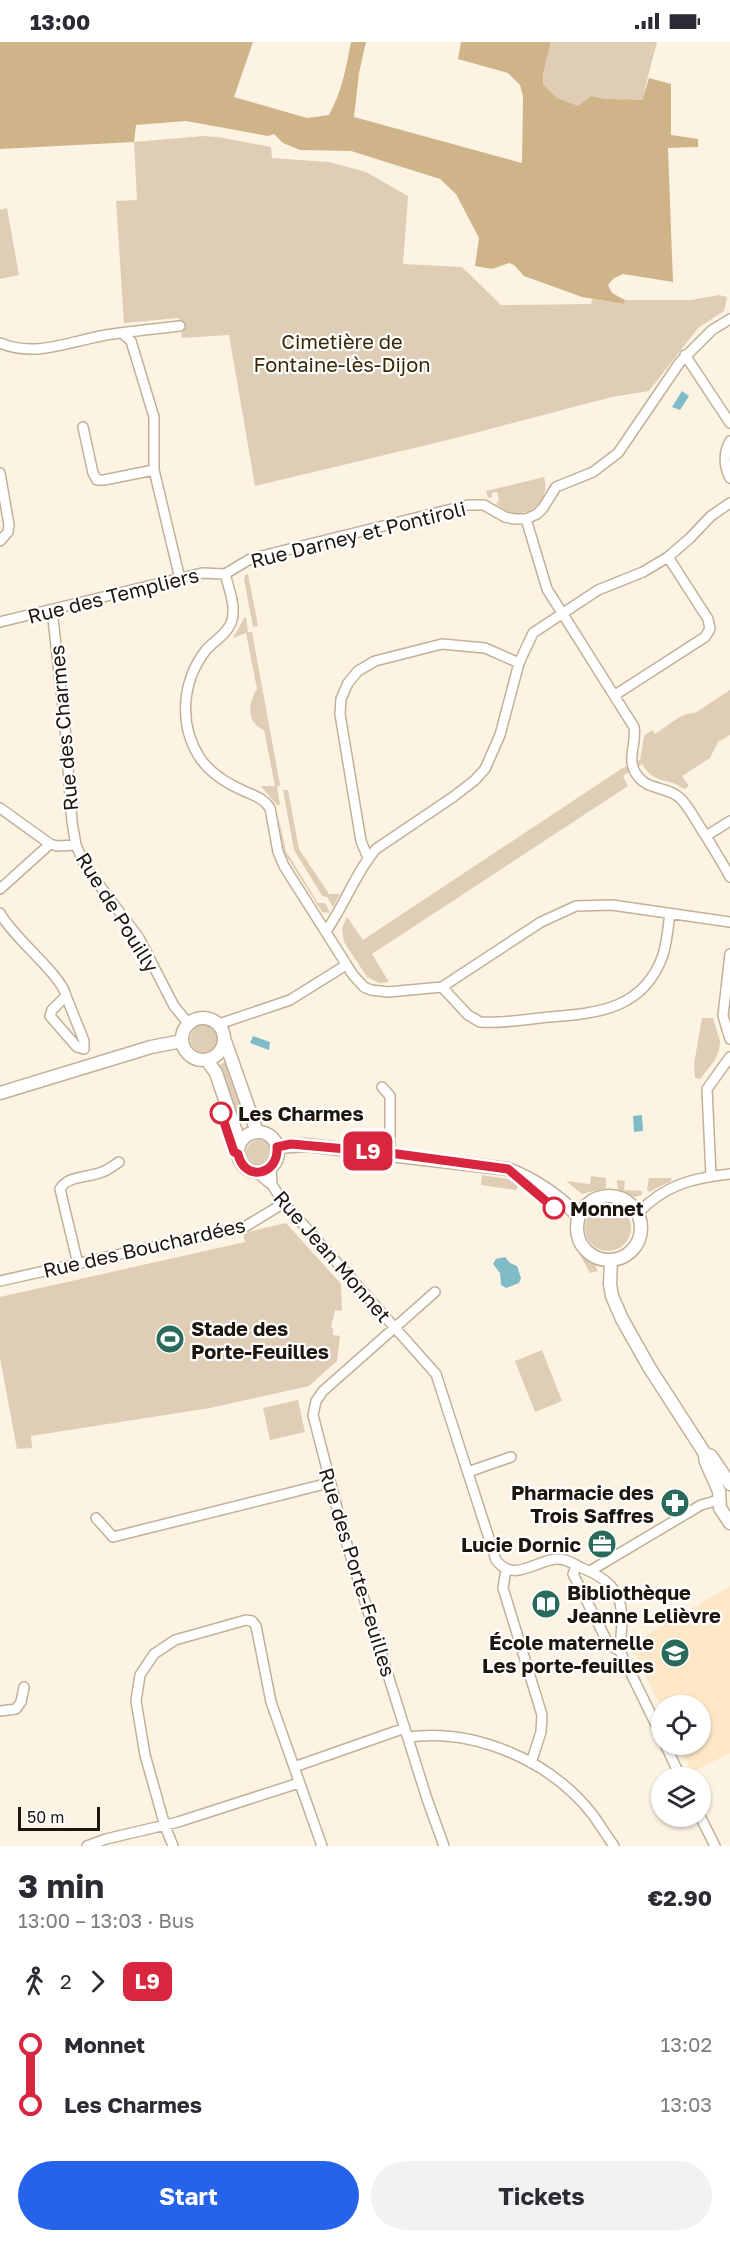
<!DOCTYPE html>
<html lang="en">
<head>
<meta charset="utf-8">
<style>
  body { margin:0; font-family:"Golos Text",sans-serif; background:#f2f2f3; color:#2b2b33; height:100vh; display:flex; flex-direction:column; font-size:22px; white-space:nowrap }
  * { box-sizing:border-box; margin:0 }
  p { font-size:20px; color:#7c7c81 }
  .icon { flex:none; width:33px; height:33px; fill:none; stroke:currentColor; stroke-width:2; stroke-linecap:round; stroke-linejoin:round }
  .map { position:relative; height:1804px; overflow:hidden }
  .panel { display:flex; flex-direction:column; background:#fff; flex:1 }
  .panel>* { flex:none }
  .badge { padding:0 12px; border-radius:9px; font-size:21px; line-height:39px }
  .fabs { position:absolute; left:651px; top:1653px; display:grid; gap:12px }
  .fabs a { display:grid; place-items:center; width:60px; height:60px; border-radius:50%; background:#fff; box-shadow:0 2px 4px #0004; font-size:30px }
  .scale { position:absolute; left:18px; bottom:15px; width:82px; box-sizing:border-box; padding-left:6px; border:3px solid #1c160d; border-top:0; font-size:16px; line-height:21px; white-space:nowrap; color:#1c160d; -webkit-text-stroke:4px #fff; paint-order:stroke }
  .map>.badge { position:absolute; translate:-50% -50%; box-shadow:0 0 0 3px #fff }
  .legs { display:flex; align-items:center; gap:9px; height:66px; padding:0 18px; font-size:20px }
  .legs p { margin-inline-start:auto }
  .overview { display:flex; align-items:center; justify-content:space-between; height:102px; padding:0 18px }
  h1 { font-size:33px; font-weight:700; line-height:45px }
  .cta { display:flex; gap:12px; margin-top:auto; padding:12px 18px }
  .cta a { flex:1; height:69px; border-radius:36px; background:#2563eb; color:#fff; font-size:24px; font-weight:700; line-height:69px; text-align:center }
  .cta a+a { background:#f2f2f3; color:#2b2b33 }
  ul { padding:0 18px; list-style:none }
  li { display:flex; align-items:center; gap:21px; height:60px; font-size:22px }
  li i { display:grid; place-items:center; width:9px; height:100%; margin:0 8px; background:currentColor }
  li i::after { content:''; width:15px; height:15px; margin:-8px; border:4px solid; border-radius:50%; background:#fff }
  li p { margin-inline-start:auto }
  li:first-child i { background:linear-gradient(#0000 50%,currentColor 0) }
  li:last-child i { background:linear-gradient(currentColor 50%,#0000 0) }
  .status { display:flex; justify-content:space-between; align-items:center; height:42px; padding:0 30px; background:#fff; direction:ltr }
  .status svg { height:16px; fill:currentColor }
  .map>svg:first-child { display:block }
  .built { fill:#fde7c6 }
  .green { fill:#dfceb5 }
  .forest { fill:#cfb48a }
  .water { fill:#80bbc8 }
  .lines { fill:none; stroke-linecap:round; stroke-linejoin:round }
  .minor-casing { stroke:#c2b198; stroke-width:12 }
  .tertiary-casing { stroke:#c2b198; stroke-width:15 }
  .minor { stroke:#fff; stroke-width:9 }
  .tertiary { stroke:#fff; stroke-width:12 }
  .line-1-casing { stroke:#fff; stroke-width:14 }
  .line-1 { stroke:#d7263d; stroke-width:9 }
  .stop-1-dot { fill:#fff; stroke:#d7263d; stroke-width:3 }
  .labels { text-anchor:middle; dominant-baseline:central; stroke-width:4.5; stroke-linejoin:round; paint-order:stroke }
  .park-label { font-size:20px; fill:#392603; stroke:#fff }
  .street-label { font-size:20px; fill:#1c160d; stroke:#fff }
  .stop-label { font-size:20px; font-weight:bold; fill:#1c160d; stroke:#fff; text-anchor:start }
  .poi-label { font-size:20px; font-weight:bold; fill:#1c160d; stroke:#fff; text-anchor:end }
</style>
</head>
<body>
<div class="status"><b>13:00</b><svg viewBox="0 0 49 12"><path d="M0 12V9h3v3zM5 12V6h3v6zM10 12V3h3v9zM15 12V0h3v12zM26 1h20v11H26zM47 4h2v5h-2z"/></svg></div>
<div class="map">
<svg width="730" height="1804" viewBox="0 0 730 1804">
  <rect width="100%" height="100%" fill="#fdf3e3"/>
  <path class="built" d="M730,1544v167l-38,19 -13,-27 21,-1v-38h-38l-1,2 -29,-61 8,-4 3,-6 49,-29 7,-1v-3z"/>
  <path class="green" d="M551,0h106l-15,58c-17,-2 -35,1 -51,-4l-13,11 -21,-9 -14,-14v-10z
    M203,94l15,1 53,10 1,11 57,4 37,10 42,24 -5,68 59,3 39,38 90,-1 1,-5 32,5 1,-4h66l28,-5 8,2 -3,14 -26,17 -49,63 -37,6 -156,41 -201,48 -26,-151 -47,3 -3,-20 -55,5 -8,-122 21,-1 -3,-58z
    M7,166l12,67 -19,4v-69z
    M544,435c7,21 -13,42 -35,35 -5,-2 -9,-5 -13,-8l3,-4 -2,-8 -5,1v4l-4,1 -2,-7z
    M248,532l10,52 -5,1 -9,-48 1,-4z
    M246,575l2,15h4l28,153 -3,2 3,18h-3l-16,-19h14l-11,-56c-18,-7 -16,-28 -7,-41l-11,-56 -13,5 11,-20z
    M730,648v45l-12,7 -8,16 -28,18 7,10 -5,3c-16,-12 -30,-4 -42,-25l-19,12 5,10 -256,168 17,28 -10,1 -12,-6 -23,-35 -2,-14 5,-11 16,23 258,-171 19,-9 4,-24 8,-6 3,4c11,-7 27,-22 40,-21z
    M283,748h5l11,59 30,45h11l-7,13 -6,-10 -5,-1 -28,-46z
    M277,769l9,40 32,52h7l5,10 -8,-1 -38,-60z
    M702,976h11l7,23 -1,9 -4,10 -15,19 -5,-1 -1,-14z
    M190 997a15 15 0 1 1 30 0a15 15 0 1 1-30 0Z
    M226,1019l17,50 -8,2 -17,-47z
    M246 1111a13 13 0 1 1 26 0a13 13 0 1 1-26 0Z
    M482,1133l26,4 11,6 -3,5 -35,-5z
    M591,1134l15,2v10l-24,6 -16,-13 24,3z
    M649,1136h22l1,1 -1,2 -22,11 -2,-3z
    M617,1138l8,1 -1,9 18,1v4l-7,2 -17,-7z
    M585 1186a23 23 0 1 1 46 0a23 23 0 1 1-46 0Z
    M286,1181l55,61 1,27 -7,-1 -4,17 2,1v7l7,1 -3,25 -28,25 -99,22 -179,28 1,12 -15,1 -17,-91v-61l245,-55 -2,-9z
    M581,1210l14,13 3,6 -8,2 -11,-20z
    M542,1308l20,51 -27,11 -20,-51z
    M298,1358l7,32 -35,8 -7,-32z"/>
  <path class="forest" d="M0,0h253l-19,55 73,21 22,-3c13,-24 17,-47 22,-73h15l-7,31 -5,44 168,46 1,-67 -3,-11 -12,-12 -50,-14 3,-17h90l-8,32v10l14,14 21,8 13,-10c16,5 34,2 51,4l7,-22 22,6v51l27,4v8l-30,1 5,134 -50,-8 -9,4 -6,7 4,8 13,7 -1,4 -42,-7 -58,-21 -10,-11 -5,-2 -17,6 -17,-3 4,-28 -23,-44 -16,-15 -89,-28 -51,-1 -17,-7 -9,-9 -6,2 -82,-15 -50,4 -2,17 -134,7z"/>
  <path class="water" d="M682,349l7,5 -9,14 -8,-3z
    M253,994l17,6 -1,8 -19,-7z
    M642,1073l1,16 -9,1 -1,-16z
    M505,1215l5,6 7,3 4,12 -2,5 -13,5 -5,-3 -1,-12 -7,-9 3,-5z"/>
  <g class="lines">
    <g class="minor-casing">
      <path id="minor" d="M122,291l9,8 23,76v53l26,109
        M0,301c35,15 71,-2 106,-8 24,-4 50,-6 74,-9
        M685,313l45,68
        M83,385l10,46 4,7h7l50,-10
        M730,399c-7,13 -6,25 0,37
        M0,431l9,52 -1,7 -8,9
        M526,477l21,70 87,138c3,15 -7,31 1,45 11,20 32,13 46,27 6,6 11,15 16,23 11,18 23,36 33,55
        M225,532c4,15 12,35 6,49 -5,12 -17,18 -25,27 -24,31 -28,74 -6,108 10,15 28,26 44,33 11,5 19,7 26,17l8,44 6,14 69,109 11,12 7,3 17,2 54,-5 99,-65 35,-16 36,-1 118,17
        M225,532l25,-15 218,-54h16l21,12 9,2h12l11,-5 6,-6 13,-21 37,-15 25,-19 62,-91 32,-32 18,-11
        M52,568l13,116 7,96 4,23 9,21 54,72 35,68 14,17
        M0,580l202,-49 23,1
        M615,653l90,-58 5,-8 -2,-10 -40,-62
        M0,766l50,36 7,2 19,-1
        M706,794l24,-15
        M368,816l-7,-17 -21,-127 1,-15 7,-16 10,-12 17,-10 67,-17 43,4 34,15
        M0,847l50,-45
        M0,871c13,25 62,62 66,83
        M326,889c19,-26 29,-58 50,-82l77,-52 22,-17 10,-11 15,-34 19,-72 14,-30 65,-43 45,-18 25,-15 22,-19 21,-22 19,-13
        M730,912l-7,62 7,23
        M442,945l26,28 12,7c23,2 47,-3 70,-5 49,-4 94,-8 113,-62 4,-13 5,-28 7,-41
        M66,954l18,45v8l-7,-2 -27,-31 2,-6z
        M219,982l71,-24 56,-35
        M382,1045l8,9v57
        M271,1124l1,19
        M256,1130l16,13 12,18 152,171 60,186c17,23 39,1 60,-1 10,-1 17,5 26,9 46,18 41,42 38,83
        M711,1134l-4,-87 23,-32
        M638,1171c27,-28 54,-35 92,-39
        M78,1222l-18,-75c8,-14 28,-11 42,-17 6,-2 12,-7 17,-10
        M0,1239l246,-55 38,-23
        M435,1250l-112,99 -7,10 -3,14 31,120 83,264 17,47
        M468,1430l43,-15
        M96,1476l17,19 216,-54
        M576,1524l-3,8 36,71 11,6
        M506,1527l-3,19 39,127 -1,17 -10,31
        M590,1529l111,-66 18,-5
        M620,1609l42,86
        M0,1669l16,-2 5,-7 3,-15
        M408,1695c68,-9 143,24 185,78 7,10 14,21 21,31
        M665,1702l16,34
        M294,1725l111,-39
        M700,1774l15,30
        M87,1804l19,-7 72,-17 121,-39
        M173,1804l-8,-20 -20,-71 -9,-54 4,-26 14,-21 21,-14 71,-20 6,1 4,5 15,76 51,144"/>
    </g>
    <g class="tertiary-casing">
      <path id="tertiary" d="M182 997a21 21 0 1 1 42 0a21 21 0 1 1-42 0Z
        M225,999l32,91
        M207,1018l9,13 21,62 1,11
        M0,1051l151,-46 31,-6
        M238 1110a20 20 0 1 1 40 0a20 20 0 1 1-40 0Z
        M277,1105l29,-2 202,24c28,11 51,27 71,48
        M577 1186a32 32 0 1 1 64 0a32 32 0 1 1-64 0Z
        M611,1218l-1,24 2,12 10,23 27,48 51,79 5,8 6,2 19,28
        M705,1413l1,7 13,29 1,17 10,15"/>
    </g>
    <use href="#minor" class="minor"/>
    <use href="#tertiary" class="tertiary"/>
  </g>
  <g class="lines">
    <g class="line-1-casing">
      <path id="line-1" d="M221,1071l13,39 4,2c6,28 41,22 39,-7l14,-3 99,9 118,16 46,39"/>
    </g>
    <use href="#line-1" class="line-1"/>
  </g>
  <defs>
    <g id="stadium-disc" transform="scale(1.5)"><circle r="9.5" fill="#296a5a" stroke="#fff"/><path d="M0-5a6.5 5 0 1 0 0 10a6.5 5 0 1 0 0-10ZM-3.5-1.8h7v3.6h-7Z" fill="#fff"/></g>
    <g id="pharmacy-disc" transform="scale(1.5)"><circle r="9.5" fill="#296a5a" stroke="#fff"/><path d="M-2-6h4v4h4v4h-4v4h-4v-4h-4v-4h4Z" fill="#fff"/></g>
    <g id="office-disc" transform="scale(1.5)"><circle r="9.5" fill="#296a5a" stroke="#fff"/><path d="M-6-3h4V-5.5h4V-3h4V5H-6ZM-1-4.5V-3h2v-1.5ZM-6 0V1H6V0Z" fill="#fff"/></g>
    <g id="library-disc" transform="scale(1.5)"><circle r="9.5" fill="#296a5a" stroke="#fff"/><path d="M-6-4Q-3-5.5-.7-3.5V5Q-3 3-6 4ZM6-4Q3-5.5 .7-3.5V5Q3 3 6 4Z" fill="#fff"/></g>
    <g id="school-disc" transform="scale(1.5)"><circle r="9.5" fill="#296a5a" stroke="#fff"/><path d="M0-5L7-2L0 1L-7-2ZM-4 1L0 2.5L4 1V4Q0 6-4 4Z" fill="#fff"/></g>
  </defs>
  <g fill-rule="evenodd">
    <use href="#stadium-disc" x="170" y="1297"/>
    <use href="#pharmacy-disc" x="675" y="1461"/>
    <use href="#office-disc" x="602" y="1502"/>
    <use href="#library-disc" x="546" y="1562"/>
    <use href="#school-disc" x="675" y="1611"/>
  </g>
  <g class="stop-1-dot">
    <circle cx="221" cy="1071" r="10"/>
    <circle cx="554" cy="1166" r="10"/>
  </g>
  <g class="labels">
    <g class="park-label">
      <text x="342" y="299">Cimetière de<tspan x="342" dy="23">Fontaine-lès-Dijon</tspan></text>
    </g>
    <g class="street-label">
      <text transform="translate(358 492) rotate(-14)">Rue Darney et Pontiroli</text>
      <text transform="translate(113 553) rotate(-14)">Rue des Templiers</text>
      <text transform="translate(63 686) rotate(-95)">Rue des Charmes</text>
      <text transform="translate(118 870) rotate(58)">Rue de Pouilly</text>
      <text transform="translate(144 1205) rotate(-13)">Rue des Bouchardées</text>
      <text transform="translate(333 1214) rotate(49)">Rue Jean Monnet</text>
      <text transform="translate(358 1530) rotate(73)">Rue des Porte-Feuilles</text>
    </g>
    <g class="stop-label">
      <text x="238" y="1071">Les Charmes</text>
      <text x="570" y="1166">Monnet</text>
    </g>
    <g class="poi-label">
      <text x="191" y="1286" text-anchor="start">Stade des<tspan x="191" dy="23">Porte-Feuilles</tspan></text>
      <text x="654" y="1450">Pharmacie des<tspan x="654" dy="23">Trois Saffres</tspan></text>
      <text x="581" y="1502">Lucie Dornic</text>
      <text x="567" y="1550" text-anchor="start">Bibliothèque<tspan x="567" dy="23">Jeanne Lelièvre</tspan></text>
      <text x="654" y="1600">École maternelle<tspan x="654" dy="23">Les porte-feuilles</tspan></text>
    </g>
  </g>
</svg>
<div class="fabs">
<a><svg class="icon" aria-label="locate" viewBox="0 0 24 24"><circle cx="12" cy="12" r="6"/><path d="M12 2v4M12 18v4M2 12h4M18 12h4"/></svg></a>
<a><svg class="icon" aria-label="layers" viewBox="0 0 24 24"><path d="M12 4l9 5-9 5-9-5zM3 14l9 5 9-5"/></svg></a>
</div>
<div class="scale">50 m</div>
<b class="badge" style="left:368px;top:1109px;background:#d7263d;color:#fff">L9</b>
</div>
<section class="panel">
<div class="overview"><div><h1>3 min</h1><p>13:00 – 13:03 · Bus</p></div><b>€2.90</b></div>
<div class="legs"><svg class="icon" aria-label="walk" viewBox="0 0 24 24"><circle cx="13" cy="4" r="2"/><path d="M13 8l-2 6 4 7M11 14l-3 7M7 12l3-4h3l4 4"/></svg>2<svg class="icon" aria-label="forward" viewBox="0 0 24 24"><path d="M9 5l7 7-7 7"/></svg><b class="badge" style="background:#d7263d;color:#fff">L9</b></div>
<ul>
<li><i style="color:#d7263d"></i><b>Monnet</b><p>13:02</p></li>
<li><i style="color:#d7263d"></i><b>Les Charmes</b><p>13:03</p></li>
</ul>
<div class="cta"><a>Start</a><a>Tickets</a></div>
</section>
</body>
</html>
